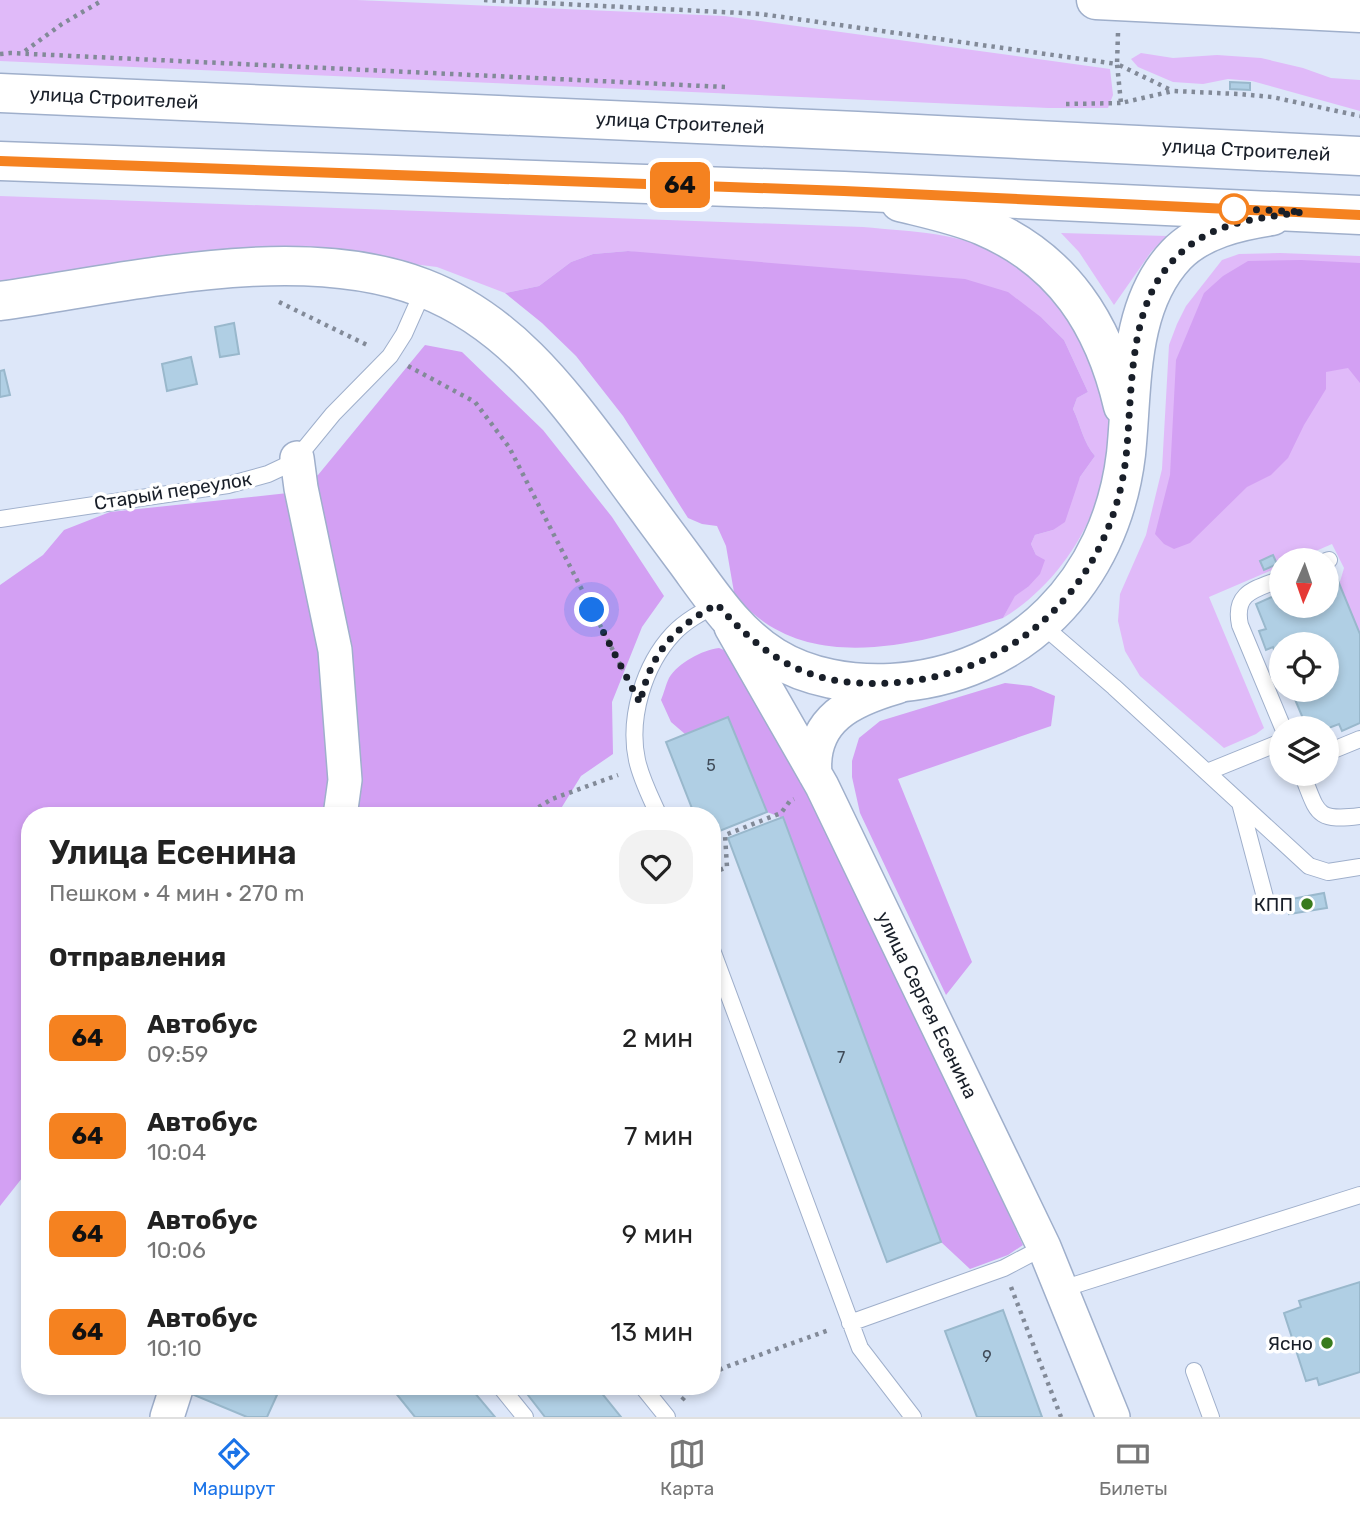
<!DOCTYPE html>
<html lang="ru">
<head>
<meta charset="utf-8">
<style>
  body { margin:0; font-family:Rubik,sans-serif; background:#f2f2f2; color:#222; height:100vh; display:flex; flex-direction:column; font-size:26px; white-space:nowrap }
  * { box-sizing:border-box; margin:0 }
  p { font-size:23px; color:#767676 }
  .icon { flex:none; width:38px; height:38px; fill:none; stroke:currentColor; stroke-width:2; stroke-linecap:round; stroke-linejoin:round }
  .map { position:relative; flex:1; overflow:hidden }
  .drawer { position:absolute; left:21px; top:807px; width:700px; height:588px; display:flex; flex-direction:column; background:#fff; border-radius:28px; box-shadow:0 4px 10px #0003 }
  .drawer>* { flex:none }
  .badge { padding:0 14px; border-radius:10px; font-size:24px; line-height:46px }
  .needle { width:46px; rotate:182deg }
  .buttons { position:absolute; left:1269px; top:548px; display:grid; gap:14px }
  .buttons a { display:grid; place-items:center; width:70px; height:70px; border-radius:50%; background:#fff; box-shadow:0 4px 10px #0003; font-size:35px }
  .you { position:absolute; width:35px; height:35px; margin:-18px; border:5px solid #fff; border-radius:50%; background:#1a73e8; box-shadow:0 0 0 10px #1a73e833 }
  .map>.badge { position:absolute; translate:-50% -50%; box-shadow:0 0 0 4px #fff }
  h2 { padding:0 28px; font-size:26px; line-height:63px }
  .round { display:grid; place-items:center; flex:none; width:74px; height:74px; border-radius:28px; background:#f2f2f2 }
  .overview { display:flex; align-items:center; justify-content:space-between; height:119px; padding:0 28px }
  h1 { font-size:33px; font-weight:600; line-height:52px }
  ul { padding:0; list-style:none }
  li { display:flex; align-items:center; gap:21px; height:98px; padding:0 28px }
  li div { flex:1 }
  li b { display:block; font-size:26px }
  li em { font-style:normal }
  li .badge { min-width:77px; font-weight:700; text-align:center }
  .tabs { display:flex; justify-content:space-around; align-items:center; height:98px; border-top:2px solid #e0e0e0; background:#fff; font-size:19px; color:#767676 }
  .tabs a { display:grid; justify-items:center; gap:4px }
  .tabs .current { color:#1a73e8 }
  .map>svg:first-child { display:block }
  .green { fill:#e0baf9 }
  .forest { fill:#d3a0f3 }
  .building { fill:#b0cfe4; stroke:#99b8cc; stroke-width:2 }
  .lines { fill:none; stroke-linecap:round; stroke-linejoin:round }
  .lane-casing { stroke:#9fafcb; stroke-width:18 }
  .street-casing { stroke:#9fafcb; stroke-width:36 }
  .secondary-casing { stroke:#9fafcb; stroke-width:41 }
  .primary-casing { stroke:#9fafcb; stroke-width:41 }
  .path { stroke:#828a98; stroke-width:4.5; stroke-dasharray:3.5 5; stroke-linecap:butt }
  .lane { stroke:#fff; stroke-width:16 }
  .street { stroke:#fff; stroke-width:33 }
  .secondary { stroke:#fff; stroke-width:38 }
  .primary { stroke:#fff; stroke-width:38 }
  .line-casing { stroke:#fff; stroke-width:16 }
  .line { stroke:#f58220; stroke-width:10 }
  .walk { stroke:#191f29; stroke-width:7; stroke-dasharray:0 12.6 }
  .stop-dot { fill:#fff; stroke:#f58220; stroke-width:3.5 }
  .poi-dot { fill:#387b1c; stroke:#fff; stroke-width:2.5 }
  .labels { text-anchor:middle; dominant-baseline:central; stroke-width:7; stroke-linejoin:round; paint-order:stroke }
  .number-label { font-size:16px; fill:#3f4b58 }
  .street-label { font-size:19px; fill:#191f29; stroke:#fff }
  .poi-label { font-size:19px; fill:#191f29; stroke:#fff; text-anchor:end }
</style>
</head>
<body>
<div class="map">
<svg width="1360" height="1417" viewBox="0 0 1360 1417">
  <rect width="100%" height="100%" fill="#dde7f9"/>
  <path class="green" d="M0,0h357l367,16 386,53 3,26 -5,13h-60l-1048,-47z
    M1141,53l32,5 44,-3 44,3 42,10 28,10 29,2v31l-108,-30 -24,-2 -25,5 -30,-2 -35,-15 -7,-8z
    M0,196l863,31c52,5 98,5 144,31 18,10 33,29 46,44 23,27 44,58 52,92 18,85 -29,180 -102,224l12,-23 13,-8 8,-32 -5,-11 4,-9 18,-5 27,-53 15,-21c-12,-14 -14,-30 -22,-47l4,-11 11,-6 -24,-52 -22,-22 -414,-67 -35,3 -22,8 -32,24 -34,7 -68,-26 -123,-15 -314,30z
    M1061,233l106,3 -16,16 -37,53 -35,-53z
    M1280,253l80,3v378l-21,-49 5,-17 -12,-24 -37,16h-14v6l-72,31 55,131 -8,6 -32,14 -84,-72 -15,-25 -7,-30 2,-27 26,-59 16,-66 7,-124 8,-21 9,-18 36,-46 17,-6z"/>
  <path class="forest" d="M628,251l337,28 43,13 34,26 22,22 24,52 -11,6 -4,11c8,17 10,33 22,47l-15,21 -15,45 -12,8 -18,5 -4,9 5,11 9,5 -5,14 -12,13 -13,9 -12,22c-72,22 -170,52 -239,4 -10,-7 -19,-16 -29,-24l-9,-52 -9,-20 -15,-2 -14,-6 -65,-102 -47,-60 -34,-33 -37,-30 34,-7 32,-24 22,-8z
    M1301,260l59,3v120l-12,-15 -22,4v17l-22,36 -16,33 -17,17 -24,12 -57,56 -16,6 -10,-5 -9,-10 15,-59 6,-115 28,-67 19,-17 25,-15z
    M425,345l37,7 81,78 69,87 52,79 -22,31 -30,75 1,52 -32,22 -24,39 -527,1v352l-30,38v-621l43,-30 21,-25 46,-18 178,-19 30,-18z
    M719,648l15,6 91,169 198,422 -15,10 -38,14 -29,-27 -158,-424 -16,-6 -39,-95 -43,17 -14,-12 -10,-22c3,-7 5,-16 8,-22 9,-15 33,-28 50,-30z
    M1005,683l26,3 24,10 -4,30 -153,53 74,183 -26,33 -86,-182 -8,-36v-16l7,-23 21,-17z"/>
  <path class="building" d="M1230,82l20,1v7l-20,-1z
    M234,323l5,31 -19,3 -5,-30z
    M191,357l6,27 -30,7 -5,-27z
    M4,370l6,25 -10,2v-26z
    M1273,555l4,9 -13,6 -4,-9z
    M1334,571l26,63v89l-18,8 -3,-7 -13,5 -19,-1 -16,-38h35v-46h-45v22l-8,-19 -7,3 -7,-19 7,-2 -10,-25 25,-11v13h45v-34z
    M728,717l39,95 -55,22v-18h-17l-29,-74z
    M783,817l158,425 -54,20 -159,-424z
    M1324,893l3,15 -38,6 -3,-14z
    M1360,1282v90l-41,13 -2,-7 -11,3 -22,-68 17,-6 -2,-6z
    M1003,1310l39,107h-65l-13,-35 -19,-51z
    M198,1386h58l21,9 -10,22h-20l-53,-22z
    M390,1386h79l26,31h-80z
    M521,1386h75l25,31h-76z"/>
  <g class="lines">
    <g class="lane-casing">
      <path id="lane" d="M0,519l228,-34 40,-11 17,-8 12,-8 36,-44 57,-58 14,-22 20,-45
        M1326,561l3,-1
        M1281,579c-25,10 -48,13 -41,46l43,103
        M1041,624l73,63 195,179 19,6 32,-5
        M1326,753l34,-14
        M1207,772l74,-30
        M1302,774c16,38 12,48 58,42
        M1240,803l26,98
        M659,816c-8,-18 -18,-37 -22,-56 -9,-42 7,-95 36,-126 12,-13 29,-22 44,-30
        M712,950l148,398 53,69
        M1062,1289l298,-94
        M850,1323l154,-55 40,-21
        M1194,1371l17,46
        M500,1386l25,31
        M642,1386l25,31"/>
    </g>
    <g class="street-casing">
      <path id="street" d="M297,458l4,30 34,162 10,130 -5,36
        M731,627l91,159 222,461 69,170
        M815,774c-5,-55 37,-74 82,-87
        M167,1417l10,-31"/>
    </g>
    <g class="secondary-casing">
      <path id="secondary" d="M1096,0l264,13
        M900,202c28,7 57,13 83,24 80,34 121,98 140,180
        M0,301c128,-18 299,-61 423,-13 83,32 134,99 185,167 26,36 52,71 78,106 25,34 50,73 88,96 34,21 77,28 117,26 129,-7 220,-102 235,-229 7,-66 1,-147 50,-199 24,-25 62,-34 96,-39"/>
    </g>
    <g class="primary-casing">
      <path id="primary" d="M0,93l857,38 503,25
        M0,161l844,30 516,24"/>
    </g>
    <path class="path" d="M484,0l277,14 356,50 4,39 52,-12 66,3 33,3 88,19
      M1118,33l-1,31 56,27
      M25,51l37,-27 41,-24
      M0,54l10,-1 715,34
      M1066,104l55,-1
      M279,302l90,44
      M408,366l67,36 34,45 114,223
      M524,816l28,-17 66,-24
      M712,873l15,-6 -2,-32 56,-22 9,-12 4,-2
      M1011,1287l50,130
      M712,1374l11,-6 106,-38
      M682,1400l13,-14"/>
    <use href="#lane" class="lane"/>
    <use href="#street" class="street"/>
    <use href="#secondary" class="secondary"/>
    <use href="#primary" class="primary"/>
  </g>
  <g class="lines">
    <g class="line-casing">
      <path id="line" d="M0,161l844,30 516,24"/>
    </g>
    <use href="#line" class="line"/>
    <path class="walk" d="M592,610l48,93c11,-51 33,-74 77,-99 54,62 102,86 186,78 121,-13 209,-104 223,-225 6,-56 2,-131 34,-180 36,-53 85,-57 143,-65l-81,-4 12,1"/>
  </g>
  <circle class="stop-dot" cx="1234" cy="209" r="14"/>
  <g class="poi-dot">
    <circle cx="1307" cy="904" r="7"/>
    <circle cx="1327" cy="1343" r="7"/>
  </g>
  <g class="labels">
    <g class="number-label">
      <text x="711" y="765">5</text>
      <text x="841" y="1057">7</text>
      <text x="987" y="1356">9</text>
    </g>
    <g class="street-label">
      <text transform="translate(114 98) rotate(3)">улица Строителей</text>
      <text transform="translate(680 123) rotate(3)">улица Строителей</text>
      <text transform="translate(1246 150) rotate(3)">улица Строителей</text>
      <text transform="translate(173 491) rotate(-9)">Старый переулок</text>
      <text transform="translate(927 1005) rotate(64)">улица Сергея Есенина</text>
    </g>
    <g class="poi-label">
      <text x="1293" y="904">КПП</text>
      <text x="1313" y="1343">Ясно</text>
    </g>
  </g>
</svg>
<div class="buttons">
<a><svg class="needle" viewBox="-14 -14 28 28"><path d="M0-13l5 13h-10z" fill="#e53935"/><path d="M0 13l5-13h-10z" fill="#767676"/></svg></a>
<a><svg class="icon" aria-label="locate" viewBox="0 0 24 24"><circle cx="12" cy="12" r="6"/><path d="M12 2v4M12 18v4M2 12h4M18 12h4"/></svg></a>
<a><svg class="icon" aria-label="layers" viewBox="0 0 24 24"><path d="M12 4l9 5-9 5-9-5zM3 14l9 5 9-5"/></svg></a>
</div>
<div class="you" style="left:592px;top:610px"></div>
<b class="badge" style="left:680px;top:185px;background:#f58220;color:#111">64</b>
<section class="drawer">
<div class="overview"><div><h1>Улица Есенина</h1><p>Пешком · 4 мин · 270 m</p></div><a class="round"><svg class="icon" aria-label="heart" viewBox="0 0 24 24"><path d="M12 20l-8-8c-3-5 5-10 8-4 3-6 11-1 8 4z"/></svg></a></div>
<h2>Отправления</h2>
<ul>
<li><span class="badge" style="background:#f58220;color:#111">64</span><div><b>Автобус</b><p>09:59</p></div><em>2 мин</em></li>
<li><span class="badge" style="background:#f58220;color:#111">64</span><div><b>Автобус</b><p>10:04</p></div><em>7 мин</em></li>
<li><span class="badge" style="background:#f58220;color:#111">64</span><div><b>Автобус</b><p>10:06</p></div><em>9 мин</em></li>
<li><span class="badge" style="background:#f58220;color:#111">64</span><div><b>Автобус</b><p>10:10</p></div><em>13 мин</em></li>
</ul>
</section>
</div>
<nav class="tabs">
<a class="current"><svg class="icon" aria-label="directions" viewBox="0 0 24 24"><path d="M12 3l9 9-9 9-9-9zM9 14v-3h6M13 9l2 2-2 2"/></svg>Маршрут</a>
<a><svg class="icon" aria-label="map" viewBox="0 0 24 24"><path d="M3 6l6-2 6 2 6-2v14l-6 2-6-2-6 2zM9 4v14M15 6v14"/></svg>Карта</a>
<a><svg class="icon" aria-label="tickets" viewBox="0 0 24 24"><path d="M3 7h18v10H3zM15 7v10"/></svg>Билеты</a>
</nav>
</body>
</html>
